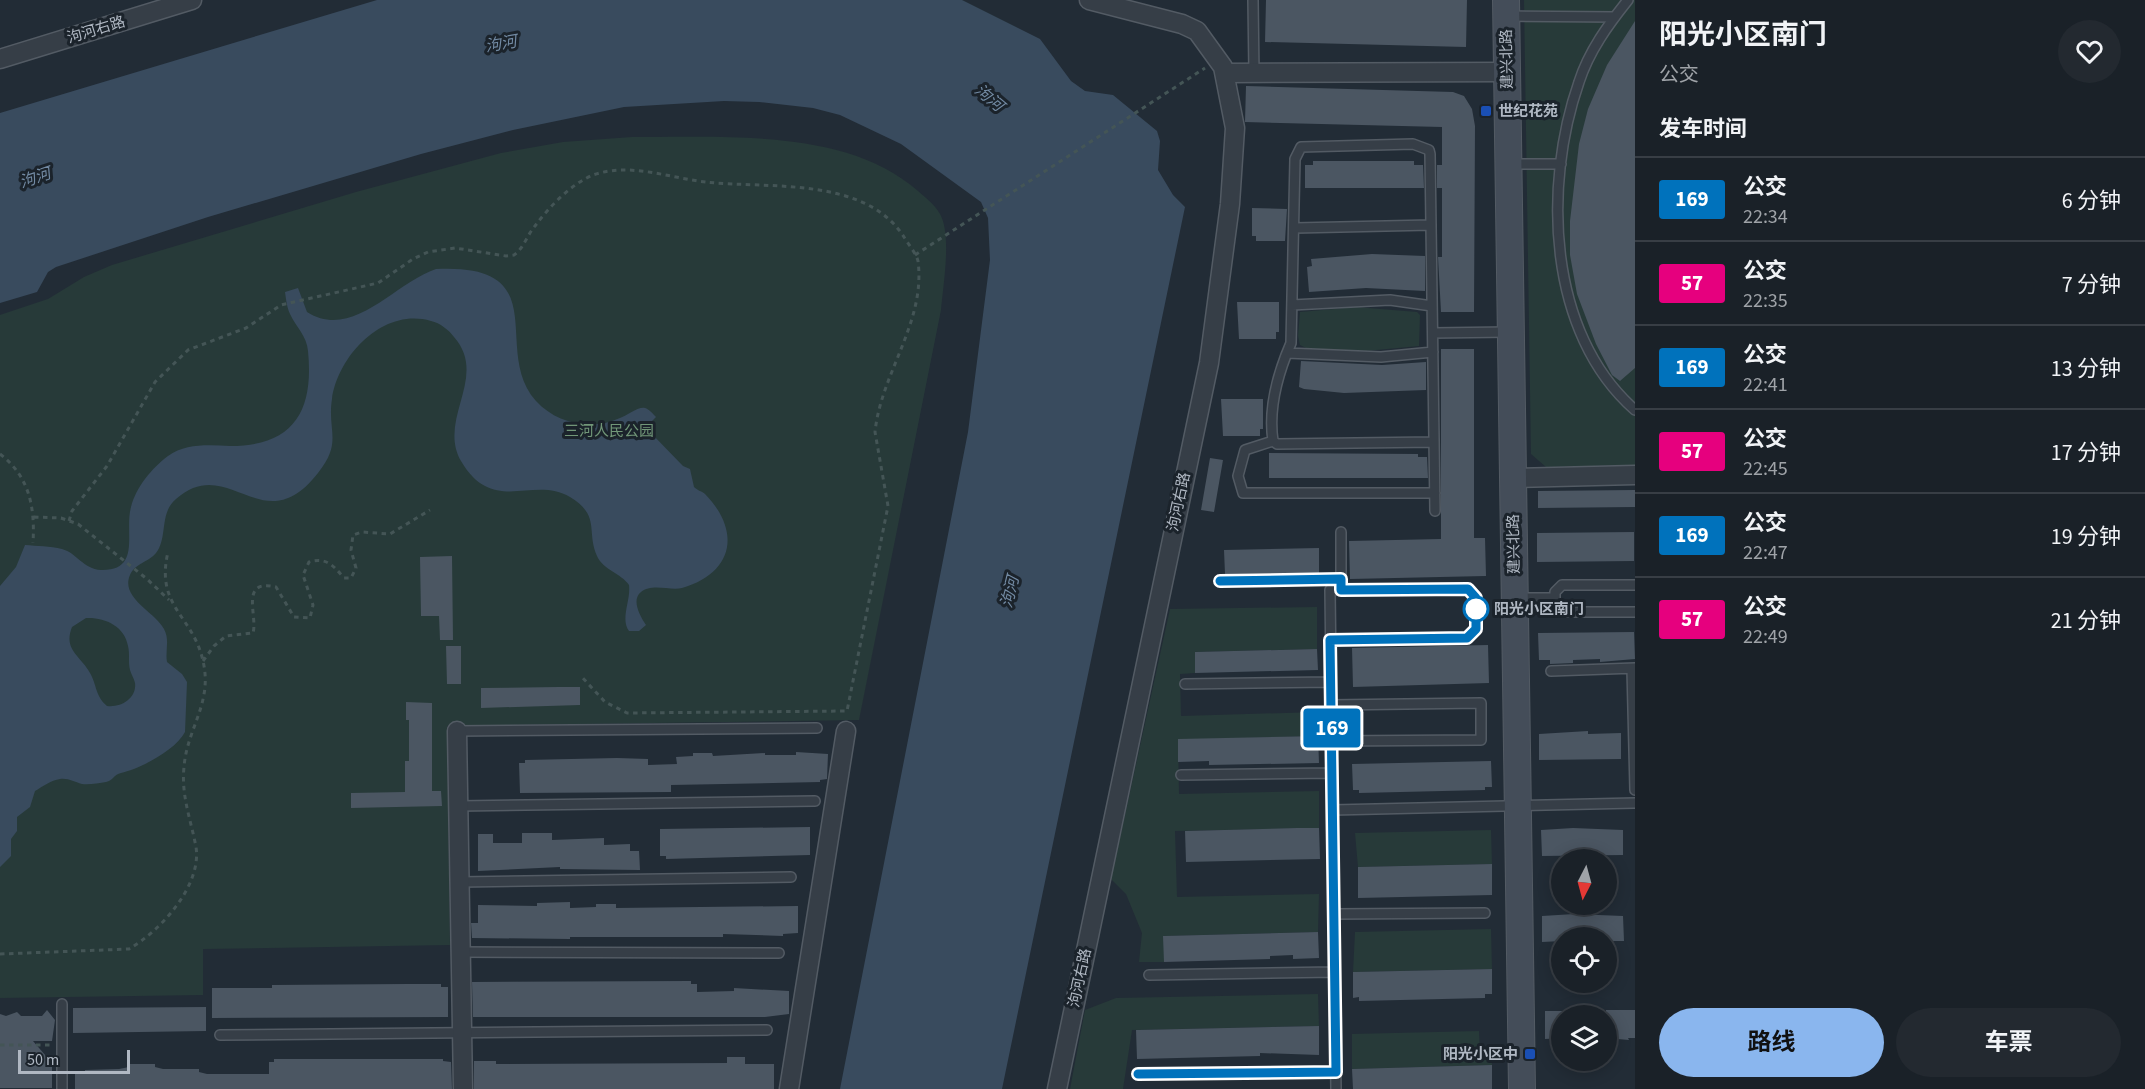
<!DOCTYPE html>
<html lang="zh">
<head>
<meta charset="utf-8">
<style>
  body { margin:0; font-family:"Source Sans 3","Noto Sans SC",sans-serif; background:#232930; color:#f1f3f6; height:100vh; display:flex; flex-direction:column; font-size:22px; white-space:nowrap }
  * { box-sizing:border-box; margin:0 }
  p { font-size:20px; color:#9fa3a8 }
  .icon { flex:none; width:33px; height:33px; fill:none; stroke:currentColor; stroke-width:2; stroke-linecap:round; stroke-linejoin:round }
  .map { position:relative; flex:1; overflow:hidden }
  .drawer { display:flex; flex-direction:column; background:#1a2128; width:510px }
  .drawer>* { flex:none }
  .badge { padding:0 12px; border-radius:4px; font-size:21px; line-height:39px }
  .needle { width:39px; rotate:186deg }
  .fabs { position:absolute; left:1551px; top:849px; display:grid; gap:12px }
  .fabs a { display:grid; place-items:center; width:66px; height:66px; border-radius:50%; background:#1a2128; box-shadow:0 3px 15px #0003,0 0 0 2px #383e45; font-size:30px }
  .scale { position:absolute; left:18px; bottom:15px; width:112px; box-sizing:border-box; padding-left:6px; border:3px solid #b0b8c3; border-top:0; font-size:16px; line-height:21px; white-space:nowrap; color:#b0b8c3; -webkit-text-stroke:4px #1b232b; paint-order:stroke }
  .map>.badge { position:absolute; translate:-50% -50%; box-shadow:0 0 0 3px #fff }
  h2 { padding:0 24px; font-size:22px; line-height:54px }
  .round { display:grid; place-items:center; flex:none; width:63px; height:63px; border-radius:32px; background:#232930 }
  .summary { display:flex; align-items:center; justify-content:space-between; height:102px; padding:0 24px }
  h1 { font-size:28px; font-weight:700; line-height:45px }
  .cta { display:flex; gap:12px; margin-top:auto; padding:12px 24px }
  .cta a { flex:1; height:69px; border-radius:36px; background:#8ab6ee; color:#111; font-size:24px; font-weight:700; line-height:69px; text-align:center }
  .cta a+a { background:#232930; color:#f1f3f6 }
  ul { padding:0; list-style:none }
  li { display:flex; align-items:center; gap:18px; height:84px; padding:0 24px; border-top:2px solid #383e45 }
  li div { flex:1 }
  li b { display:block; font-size:22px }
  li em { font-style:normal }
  li .badge { min-width:66px; font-weight:700; text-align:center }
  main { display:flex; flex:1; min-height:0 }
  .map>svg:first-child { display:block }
  .green { fill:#273a39 }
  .water { fill:#394b5e; fill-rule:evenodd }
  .building { fill:#4b5662 }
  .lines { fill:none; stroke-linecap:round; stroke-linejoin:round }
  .lane-casing { stroke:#535b64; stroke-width:12 }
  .street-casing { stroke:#535b64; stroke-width:21 }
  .secondary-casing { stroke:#535b64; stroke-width:28 }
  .path { stroke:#445556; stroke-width:3; stroke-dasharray:4.5 4.5; stroke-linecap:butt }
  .lane { stroke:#363e47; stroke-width:9 }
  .street { stroke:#363e47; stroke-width:18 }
  .secondary { stroke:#444d59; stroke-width:26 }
  .line-casing { stroke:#fff; stroke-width:14 }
  .line { stroke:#0072bc; stroke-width:9 }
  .transit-dot { fill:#1a4fb4; stroke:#1b232b; stroke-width:2 }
  .stop-dot { fill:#fff; stroke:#0072bc; stroke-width:3 }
  .labels { text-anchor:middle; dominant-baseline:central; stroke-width:6; stroke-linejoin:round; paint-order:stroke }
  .street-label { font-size:15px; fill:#b0b8c3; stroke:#1b232b }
  .poi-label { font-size:15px; font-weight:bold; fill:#b0b8c3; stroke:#1b232b; text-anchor:start }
  .park-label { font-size:15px; fill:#719678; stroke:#1b232b }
  .stop-label { font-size:15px; font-weight:bold; fill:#b0b8c3; stroke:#1b232b; text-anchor:start }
  .water-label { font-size:16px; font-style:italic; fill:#738ba4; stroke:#1b232b }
</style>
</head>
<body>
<main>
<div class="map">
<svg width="1635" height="1089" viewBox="0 0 1635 1089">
  <rect width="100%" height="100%" fill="#222c36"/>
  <path class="green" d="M1524,0h111v465l-89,2 -15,-13z
    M632,137c90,1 214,-10 286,54 8,7 17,14 22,23 12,21 3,72 1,96l-82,410 -412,6 3,219 -247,4v46l-203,3v-683l48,-16 36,-22 28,-12 244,-73 145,-39 62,-11z
    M1356,307l61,5 3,3 -1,31 -53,5 -58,-2 -8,-4 -2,-9 2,-24z
    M1317,607v42l-122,3v21l-15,1 1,42 136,-4 1,24 -140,4 1,54 140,-3v37l-144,3 2,66 142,-3 -1,38 -154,4v26h-25l3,-29 -16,-39 -15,-15 59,-270z
    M1491,830l1,34 -134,3 -3,-34z
    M1491,929l1,40 -139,3 2,-40z
    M1318,994l1,32 -187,4 -9,59h-53l15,-79 31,-12z
    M1479,1031l1,24h11l1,10 -140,4v-35z"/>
  <path class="water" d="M377,0h585l78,39 31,42 14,10 28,4 44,36 3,10 -2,29 15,25 12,12 -183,882h-162l128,-657 22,-172 -2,-42 -7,-16 -80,-58 -61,-29 -27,-7 -54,-6 -35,-1 -100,6 -111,23 -92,24 -213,63 -152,50 -8,5 -11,20 -37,11v-190z
    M436,269c122,-6 54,81 100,132 21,23 56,30 84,17 6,-2 19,-12 25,-10 4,1 8,6 11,9l-6,6 5,5 -4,5 32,33 7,3 4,18c4,4 8,4 11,7 37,38 28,79 -23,94 -12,3 -30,-5 -41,4 -10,8 -1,24 5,33l-7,6h-10c-9,-12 2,-31 0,-46 -8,-12 -26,-15 -32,-29 -11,-25 4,-40 -27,-59 -37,-22 -77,19 -109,-36 -24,-42 28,-84 -7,-124 -5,-7 -14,-14 -23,-16 -48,-14 -93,35 -99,78 -5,32 11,43 -14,74 -55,71 -89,-21 -142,26 -17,14 -8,39 -20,54 -7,9 -21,10 -26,22 -10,23 25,37 34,54 6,11 1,22 3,33l15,12 5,8 -2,50c-10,19 -46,37 -64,41 -7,1 -8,8 -15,9 -7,1 -17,3 -24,2 -8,-2 -13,-6 -22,-5 -9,1 -18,8 -25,12l-5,16 -13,10v14l-6,8v17l-11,11v-281l16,-19 9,-22c12,1 25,1 37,4 15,4 21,20 39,21 41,1 23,-38 30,-63 5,-20 21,-39 37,-51 18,-13 41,-11 62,-10 64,0 84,-35 78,-95 -1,-15 -12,-24 -18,-37 -3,-6 -4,-15 -5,-22l13,-4 9,24c46,29 87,-29 129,-43zM86,618c18,-1 39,8 42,28 2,8 0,16 2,24 1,4 4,8 5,13 2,15 -14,25 -28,23 -12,-10 -10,-21 -17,-33 -10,-18 -27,-23 -18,-46z"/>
  <path class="building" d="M1266,0h201l-1,47 -201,-5z
    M1635,21v347l-15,13 -8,-6 -16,-31 -19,-50 -7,-39v-34l9,-77 9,-35 19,-44z
    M1246,86l207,6 11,4 8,13 3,17 -1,186h-33l-3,-55h4v-69h-5v-23h5v-38l-197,-5z
    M1313,161h101v4h9l1,23h-119v-23h8z
    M1252,208l35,1 -2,32h-29v-5h-4z
    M1372,254l53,2v35l-59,-3 -57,4 -2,-25 5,-1 -1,-7z
    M1237,302h42v30h-3v7h-37z
    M1441,349h33v189h11l1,38 -136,3 -1,-38 92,-2z
    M1301,361l81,4 44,-3v28l-82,3 -40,-4 -5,-2z
    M1221,399h42v30h-3v7h-37z
    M1269,453l149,1v3h9l1,21h-159z
    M1210,458l13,2 -9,52 -13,-2z
    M1635,490v17l-97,1v-17z
    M1634,532v29l-97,1v-29z
    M1319,548v25l-94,1 -1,-24z
    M452,556l1,84h-13l-1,-24h-18l-1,-59z
    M1634,632l1,27 -35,3v-3l-27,1v3l-23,1v-4h-11l-1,-27z
    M1488,645l1,38 -136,4 -1,-39z
    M446,646h15v38h-14z
    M1317,649l1,21 -123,3v-21z
    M559,687h21v18l-99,3v-20z
    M406,702l26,1v88h9l1,15 -91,2v-15l54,-1v-31h4v-41h-3z
    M1588,731v3l33,-1v26l-82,1v-26z
    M1318,736l1,27 -110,2v-4l-31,1v-23z
    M796,752l32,2 -1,25 -7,1v2l-149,3v7l-151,1 -1,-30h6v-3l92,-2 31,1v6l29,-1 -1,-7 17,-1v-3h19l1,3 52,-3v2h31z
    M1491,761l1,26h-7v3l-126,3v-3h-6l-1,-26z
    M810,827v28l-144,4v-3h-6v-27z
    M1297,828h22l1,31 -134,3 -1,-31z
    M1573,828l50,2v25l-81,1 -1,-26z
    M522,833h30v7l52,-2v7l26,-1v7h9l1,19 -80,-1v-2l-82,4v-37h15v9h29z
    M1492,864v31l-134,3v-31z
    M570,902v6l26,-1v-3h20v4l182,-2v27l-15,1v2l-60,-2v3h-153v2l-98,-1 -1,-15h7v-18l59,1v-3z
    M1574,914l49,2 1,25h-18v-3h-44v3l-20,1v-26z
    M1318,932l1,26 -26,1v-4l-23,1v3l-106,3 -1,-26z
    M1492,969v25h-7v4l-126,3v-4l-6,1v-26z
    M691,981v3h6v8l37,-1v-3l55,3v23l-24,3h-292l-1,-35z
    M406,984h35v3h7v30l-236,1v-30h60v-3z
    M206,1007v24l-133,2v-25z
    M47,1010l8,10 -3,21h-19l19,22v25h-52v-74l6,2 11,-4 4,4h21z
    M1606,1010h29v28h-7l1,2 -23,-2z
    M1545,1011h17v27l-17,1z
    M1319,1026v29l-59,-2v3l-123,3 -1,-29z
    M727,1057h18v7h29v25h-300v-28h22v3l231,-1z
    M274,1059h169v2l8,1 1,27h-377v-17h10v-2l34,-1 10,-2v-3h26v3l8,2h36v3l8,2h62v-12h5z
    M1492,1065v24h-139l-1,-20z"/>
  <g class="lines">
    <g class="lane-casing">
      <path id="lane" d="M1253,0l1,73
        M1628,0c-20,25 -39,51 -49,82 -36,103 -32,251 56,328
        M1507,16l108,1
        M1510,164h51
        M1295,228l136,-3
        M1292,305l98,-5 42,6
        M1433,333l75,-1
        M1287,353l94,4 52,-5
        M1273,441l-28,9 -7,26 5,17h192
        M1434,442l-157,2 -4,-3c-5,-33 5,-68 18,-98l4,-184 6,-12 112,-3 16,6 1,4c2,119 3,238 5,357
        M1341,532v53
        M1220,581l121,-2
        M1635,585h-73l-7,7v14l8,6h72
        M1516,598h39
        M1331,640l136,-2 9,-9v-31l-8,-9 -138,1c3,167 4,333 6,499
        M1632,669l3,121
        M1551,671l84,-3
        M1185,684l146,-2
        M1331,705l150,-2v37l-149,1
        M457,731l360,-3
        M1181,775l151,-2
        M459,806l356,-5
        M1333,810l302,-7
        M460,882l331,-5
        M1334,914l151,-1
        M461,952l318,1
        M1149,975l186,-3
        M62,1004v85
        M220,1035l547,-5
        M1138,1074l198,-2"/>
    </g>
    <g class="street-casing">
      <path id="street" d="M0,59l192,-59
        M1224,73l283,-1
        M1513,478l122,-3
        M457,731l6,358
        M789,1089l57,-358
        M1057,1089l152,-726 21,-159 5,-76 -12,-61 -26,-36 -15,-7 -93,-24"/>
    </g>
    <g class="secondary-casing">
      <path id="secondary" d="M1506,0l16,1089"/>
    </g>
    <path class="path" d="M915,255l290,-187
      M0,454c30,23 35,54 33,89
      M34,517l27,1 17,6 69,55 22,21
      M69,521l3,-10 35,-45 48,-84 33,-32 58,-22 35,-23 97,-22 35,-24 15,-7 27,-4 51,8 8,-1c10,-7 13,-20 21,-29 14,-19 36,-42 58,-51 37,-13 76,3 113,7 63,7 159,-6 198,55 4,7 12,16 14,24 8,61 -37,112 -43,171l13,74 -41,205 -220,2 -22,-11 -25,-27
      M203,661l11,-15 12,-10 27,-3c5,-17 -14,-55 23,-46l18,30 16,1 3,-13 -10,-30 6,-13c17,-5 24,3 35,16h7l5,-10 -5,-18 2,-15 9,-3 28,2 40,-24
      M0,954l129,-5c31,-18 73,-63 67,-102 -5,-27 -15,-51 -12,-80 3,-39 29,-64 19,-106 -10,-46 -48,-54 -35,-109
      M0,1045h52"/>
    <use href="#lane" class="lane"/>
    <use href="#street" class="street"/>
    <use href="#secondary" class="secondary"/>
  </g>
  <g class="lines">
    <g class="line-casing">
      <path id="line" d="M1138,1074l198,-2 -6,-432 137,-2 9,-9v-31l-8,-9 -127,1v-11l-121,2"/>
    </g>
    <use href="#line" class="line"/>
  </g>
  <g class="transit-dot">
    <rect x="1480" y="105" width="12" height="12" rx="3"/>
    <rect x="1524" y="1048" width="12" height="12" rx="3"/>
  </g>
  <circle class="stop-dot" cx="1476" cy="609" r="12"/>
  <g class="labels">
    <g class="street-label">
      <text transform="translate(96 30) rotate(-17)">泃河右路</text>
      <text transform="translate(1507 59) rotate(-91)">建兴北路</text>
      <text transform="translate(1179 502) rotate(-78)">泃河右路</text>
      <text transform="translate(1514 544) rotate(-91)">建兴北路</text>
      <text transform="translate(1080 978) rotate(-78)">泃河右路</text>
    </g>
    <g class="poi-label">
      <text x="1498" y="111">世纪花苑</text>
      <text x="1518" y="1054" text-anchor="end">阳光小区中</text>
    </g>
    <g class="park-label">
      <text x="609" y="431">三河人民公园</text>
    </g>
    <g class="stop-label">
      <text x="1494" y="609">阳光小区南门</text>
    </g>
    <g class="water-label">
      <text transform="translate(501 44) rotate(-10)">泃河</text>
      <text transform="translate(989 98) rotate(40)">泃河</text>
      <text transform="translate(35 178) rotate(-19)">泃河</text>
      <text transform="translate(1010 592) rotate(-76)">泃河</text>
    </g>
  </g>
</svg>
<div class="fabs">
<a><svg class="needle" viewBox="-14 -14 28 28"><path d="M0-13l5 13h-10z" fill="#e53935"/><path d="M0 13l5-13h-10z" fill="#9fa3a8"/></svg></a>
<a><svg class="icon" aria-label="locate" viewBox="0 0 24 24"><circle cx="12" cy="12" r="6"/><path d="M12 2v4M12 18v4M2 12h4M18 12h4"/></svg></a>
<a><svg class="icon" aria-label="layers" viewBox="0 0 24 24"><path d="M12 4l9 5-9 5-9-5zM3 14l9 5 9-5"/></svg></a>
</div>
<div class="scale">50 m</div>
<b class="badge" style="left:1332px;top:728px;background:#0072bc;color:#fff">169</b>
</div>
<section class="drawer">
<div class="summary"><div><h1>阳光小区南门</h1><p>公交</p></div><a class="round"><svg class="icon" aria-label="heart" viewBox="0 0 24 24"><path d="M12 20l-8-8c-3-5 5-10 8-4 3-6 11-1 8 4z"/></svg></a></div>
<h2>发车时间</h2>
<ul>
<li><span class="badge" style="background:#0072bc;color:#fff">169</span><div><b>公交</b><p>22:34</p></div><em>6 分钟</em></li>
<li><span class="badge" style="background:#e6007e;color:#fff">57</span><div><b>公交</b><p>22:35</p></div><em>7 分钟</em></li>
<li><span class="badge" style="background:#0072bc;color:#fff">169</span><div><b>公交</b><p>22:41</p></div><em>13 分钟</em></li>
<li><span class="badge" style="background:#e6007e;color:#fff">57</span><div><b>公交</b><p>22:45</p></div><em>17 分钟</em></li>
<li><span class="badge" style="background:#0072bc;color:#fff">169</span><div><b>公交</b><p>22:47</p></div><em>19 分钟</em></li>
<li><span class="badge" style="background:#e6007e;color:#fff">57</span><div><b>公交</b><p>22:49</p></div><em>21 分钟</em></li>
</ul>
<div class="cta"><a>路线</a><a>车票</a></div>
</section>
</main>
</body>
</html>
